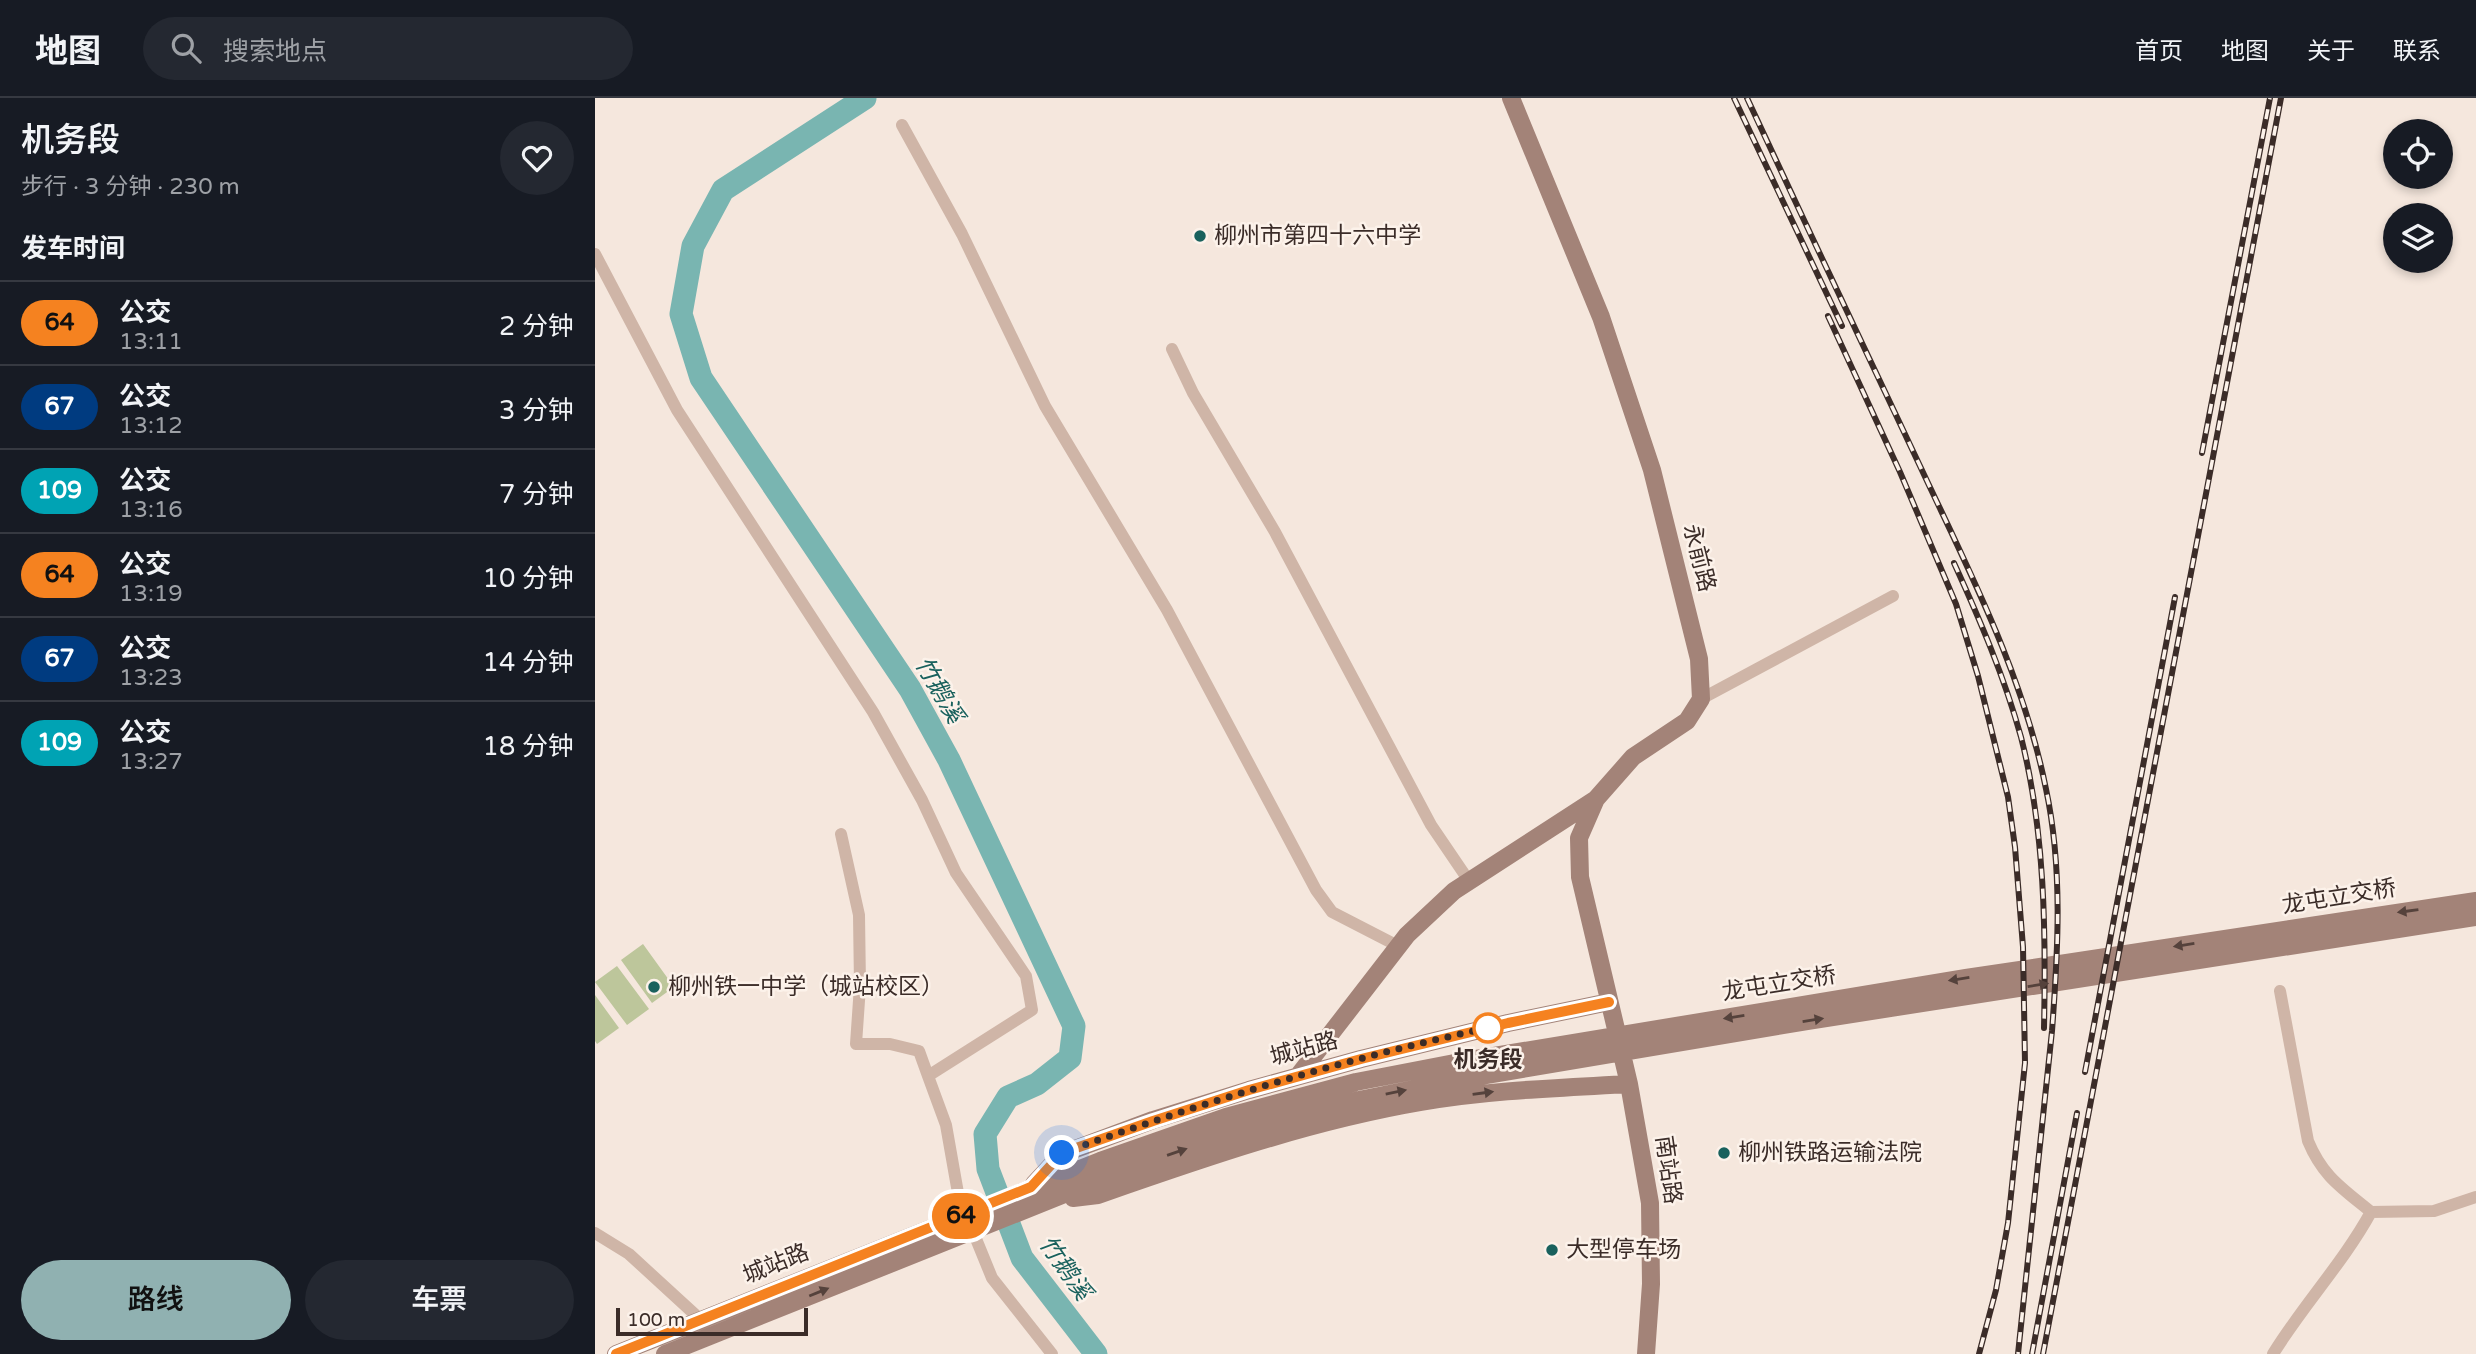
<!DOCTYPE html>
<html lang="zh">
<head>
<meta charset="utf-8">
<style>
  body { margin:0; font-family:"Varela Round","Noto Sans SC",sans-serif; background:#242831; color:#f1f3f6; height:100vh; display:flex; flex-direction:column; font-size:26px; white-space:nowrap }
  * { box-sizing:border-box; margin:0 }
  p { font-size:23px; color:#9ea1a6 }
  .icon { flex:none; width:38px; height:38px; fill:none; stroke:currentColor; stroke-width:2; stroke-linecap:round; stroke-linejoin:round }
  .map { position:relative; flex:1; overflow:hidden }
  .sheet { display:flex; flex-direction:column; background:#171b24; width:595px }
  .sheet>* { flex:none }
  .badge { padding:0 14px; border-radius:23px; font-size:24px; line-height:46px }
  .fabs { position:absolute; left:1788px; top:21px; display:grid; gap:14px }
  .fabs a { display:grid; place-items:center; width:70px; height:70px; border-radius:50%; background:#171b24; box-shadow:0 4px 10px #0003; font-size:35px }
  .scale { position:absolute; left:21px; bottom:18px; width:192px; box-sizing:border-box; padding-left:7px; border:4px solid #3b2c28; border-top:0; font-size:19px; line-height:24px; white-space:nowrap; color:#3b2c28; -webkit-text-stroke:5px #fcf2ea; paint-order:stroke }
  .you { position:absolute; width:35px; height:35px; margin:-18px; border:5px solid #fff; border-radius:50%; background:#1a73e8; box-shadow:0 0 0 10px #1a73e833 }
  .map>.badge { position:absolute; translate:-50% -50%; box-shadow:0 0 0 4px #fff }
  h2 { padding:0 21px; font-size:26px; line-height:63px }
  .round { display:grid; place-items:center; flex:none; width:74px; height:74px; border-radius:37px; background:#242831 }
  .overview { display:flex; align-items:center; justify-content:space-between; height:119px; padding:0 21px }
  h1 { font-size:33px; font-weight:600; line-height:52px }
  .button { display:flex; gap:14px; margin-top:auto; padding:14px 21px }
  .button a { flex:1; height:80px; border-radius:42px; background:#90b1b1; color:#111; font-size:28px; font-weight:600; line-height:80px; text-align:center }
  .button a+a { background:#242831; color:#f1f3f6 }
  ul { padding:0; list-style:none }
  li { display:flex; align-items:center; gap:21px; height:84px; padding:0 21px; border-top:2px solid #363941 }
  li div { flex:1 }
  li b { display:block; font-size:26px }
  li em { font-style:normal }
  li .badge { min-width:77px; font-weight:700; text-align:center }
  header { display:flex; align-items:center; gap:42px; box-sizing:border-box; height:98px; padding:0 35px; background:#171b24; border-bottom:2px solid #363941 }
  header strong { font-size:33px }
  nav { display:flex; gap:38px; margin-inline-start:auto; font-size:24px }
  .search { width:490px; height:63px; background:#242831; display:flex; align-items:center; gap:18px; box-sizing:border-box; padding:0 24px; border-radius:38px; color:#9ea1a6; font-size:26px }
  main { display:flex; flex:1; min-height:0 }
  .map>svg:first-child { display:block }
  .green { fill:#bdc69b }
  .lines { fill:none; stroke-linecap:round; stroke-linejoin:round }
  .river { stroke:#79b5b1; stroke-width:23 }
  .street { stroke:#cfb5a7; stroke-width:12 }
  .secondary { stroke:#a38378; stroke-width:18 }
  .rail-casing { stroke:#3b2c28; stroke-width:6 }
  .rail { stroke:#fcf2ea; stroke-width:3.5; stroke-dasharray:10; stroke-linecap:butt }
  .oneway { fill:#55423c }
  .line-casing { stroke:#fff; stroke-width:16 }
  .line { stroke:#f58220; stroke-width:10 }
  .walk { stroke:#3b2c28; stroke-width:7; stroke-dasharray:0 12.6 }
  .poi-dot { fill:#19615d; stroke:#fcf2ea; stroke-width:2.5 }
  .stop-dot { fill:#fff; stroke:#f58220; stroke-width:3.5 }
  .labels { text-anchor:middle; dominant-baseline:central; stroke-width:5; stroke-linejoin:round; paint-order:stroke }
  .poi-label { font-size:23px; fill:#3b2c28; stroke:#fcf2ea; text-anchor:start }
  .street-label { font-size:23px; fill:#3b2c28; stroke:#fcf2ea }
  .stop-label { font-size:23px; font-weight:bold; fill:#3b2c28; stroke:#fcf2ea }
  .water-label { font-size:24px; font-style:italic; fill:#19615d; stroke:#fcf2ea }
</style>
</head>
<body>
<header>
<strong>地图</strong>
<div class="search"><svg class="icon" aria-label="search" viewBox="0 0 24 24"><circle cx="10" cy="10" r="6"/><path d="M15 15l6 6"/></svg>搜索地点</div>
<nav><a>首页</a><a>地图</a><a>关于</a><a>联系</a></nav>
</header>
<main>
<section class="sheet">
<div class="overview"><div><h1>机务段</h1><p>步行 · 3 分钟 · 230 m</p></div><a class="round"><svg class="icon" aria-label="heart" viewBox="0 0 24 24"><path d="M12 20l-8-8c-3-5 5-10 8-4 3-6 11-1 8 4z"/></svg></a></div>
<h2>发车时间</h2>
<ul>
<li><span class="badge" style="background:#f58220;color:#111">64</span><div><b>公交</b><p>13:11</p></div><em>2 分钟</em></li>
<li><span class="badge" style="background:#003b80;color:#fff">67</span><div><b>公交</b><p>13:12</p></div><em>3 分钟</em></li>
<li><span class="badge" style="background:#00a3b4;color:#fff">109</span><div><b>公交</b><p>13:16</p></div><em>7 分钟</em></li>
<li><span class="badge" style="background:#f58220;color:#111">64</span><div><b>公交</b><p>13:19</p></div><em>10 分钟</em></li>
<li><span class="badge" style="background:#003b80;color:#fff">67</span><div><b>公交</b><p>13:23</p></div><em>14 分钟</em></li>
<li><span class="badge" style="background:#00a3b4;color:#fff">109</span><div><b>公交</b><p>13:27</p></div><em>18 分钟</em></li>
</ul>
<div class="button"><a>路线</a><a>车票</a></div>
</section>
<div class="map">
<svg width="1881" height="1256" viewBox="0 0 1881 1256">
  <rect width="100%" height="100%" fill="#f5e7dd"/>
  <path class="green" d="M48,846l31,43 -22,16 -31,-43z
    M22,868l32,43 -22,16 -32,-43z
    M0,897l24,33 -22,16 -2,-3z"/>
  <g class="lines">
    <path class="river" d="M270,0l-142,92 -30,56 -12,68 20,64 209,311 39,71 125,266 -4,32 -33,26 -29,13 -23,37 3,35 34,89 74,96"/>
    <path class="street" d="M307,27l60,109 83,172 122,204 149,280 16,22 66,34
      M0,156l82,156 196,302 49,88 34,73 70,103 6,34 -104,66 18,49 12,68 8,21
      M577,251l21,44 82,139 156,293 38,56
      M1106,601l192,-103
      M246,736l18,81 1,71 -4,58h34l29,7 9,25
      M1685,893l28,150c15,36 34,47 63,71
      M377,1131l20,49 60,76
      M0,1135l34,21 72,66 3,7
      M1678,1256c30,-49 70,-91 98,-142l63,-1 42,-14"/>
    <path class="secondary" d="M916,0l90,219 51,153 47,189 2,40 -14,22 -54,36 -37,42 -17,39 1,39 49,207 21,119 1,81 -5,70
      M703,978l109,-141 47,-44 142,-92
      M439,1086l28,-30 91,-34 96,-30 112,-31 147,-36 101,-21
      M478,1100l25,-3c106,-37 212,-74 323,-93 69,-12 139,-14 208,-18
      M21,1256l484,-193 126,-44 130,-35 114,-22 496,-82 510,-77
      M70,1256l447,-179 116,-41 131,-34 115,-23 333,-56 669,-104"/>
    <g class="rail-casing">
      <path id="rail" d="M1139,0l108,228
        M1152,0c57,123 115,245 173,368 49,105 103,208 126,323 17,80 12,162 6,242l-34,323
        M1233,218l72,156 56,132 22,72 30,121 7,50 8,100 2,116 -17,160 -12,67 -17,64
        M1607,355l68,-355
        M1359,465c26,57 50,113 67,174 24,94 25,195 23,291
        M1490,974l90,-475
        M1437,1256l45,-241
        M1448,1256l238,-1256"/>
    </g>
    <use href="#rail" class="rail"/>
  </g>
  <defs><path id="oneway-solid" d="M-6-.8H1V-3.2L6.5 0L1 3.2V.8H-6Z" transform="scale(1.75)"/></defs>
  <g class="oneway">
    <use href="#oneway-solid" transform="translate(1813 813) rotate(172)"/>
    <use href="#oneway-solid" transform="translate(1589 847) rotate(171)"/>
    <use href="#oneway-solid" transform="translate(1364 881) rotate(171)"/>
    <use href="#oneway-solid" transform="translate(1443 887) rotate(-9)"/>
    <use href="#oneway-solid" transform="translate(1139 919) rotate(171)"/>
    <use href="#oneway-solid" transform="translate(1218 922) rotate(-9)"/>
    <use href="#oneway-solid" transform="translate(801 994) rotate(-11)"/>
    <use href="#oneway-solid" transform="translate(888 995) rotate(-8)"/>
    <use href="#oneway-solid" transform="translate(582 1054) rotate(-19)"/>
    <use href="#oneway-solid" transform="translate(224 1194) rotate(-22)"/>
  </g>
  <g class="lines">
    <g class="line-casing">
      <path id="line" d="M21,1256l415,-167 31,-34 91,-32 96,-31 112,-31 147,-36 101,-21"/>
    </g>
    <use href="#line" class="line"/>
    <path class="walk" d="M467,1055c139,-50 281,-94 426,-125"/>
  </g>
  <g class="poi-dot">
    <circle cx="605" cy="138" r="7"/>
    <circle cx="59" cy="889" r="7"/>
    <circle cx="1129" cy="1055" r="7"/>
    <circle cx="957" cy="1152" r="7"/>
  </g>
  <circle class="stop-dot" cx="893" cy="930" r="14"/>
  <g class="labels">
    <g class="poi-label">
      <text x="619" y="138">柳州市第四十六中学</text>
      <text x="73" y="889">柳州铁一中学（城站校区）</text>
      <text x="1143" y="1055">柳州铁路运输法院</text>
      <text x="971" y="1152">大型停车场</text>
    </g>
    <g class="street-label">
      <text transform="translate(1104 460) rotate(76)">永前路</text>
      <text transform="translate(1744 799) rotate(-9)">龙屯立交桥</text>
      <text transform="translate(1184 886) rotate(-9)">龙屯立交桥</text>
      <text transform="translate(709 951) rotate(-15)">城站路</text>
      <text transform="translate(1073 1072) rotate(82)">南站路</text>
      <text transform="translate(181 1166) rotate(-22)">城站路</text>
    </g>
    <g class="stop-label">
      <text x="893" y="962">机务段</text>
    </g>
    <g class="water-label">
      <text transform="translate(344 592) rotate(60)">竹鹅溪</text>
      <text transform="translate(470 1170) rotate(55)">竹鹅溪</text>
    </g>
  </g>
</svg>
<div class="fabs">
<a><svg class="icon" aria-label="locate" viewBox="0 0 24 24"><circle cx="12" cy="12" r="6"/><path d="M12 2v4M12 18v4M2 12h4M18 12h4"/></svg></a>
<a><svg class="icon" aria-label="layers" viewBox="0 0 24 24"><path d="M12 4l9 5-9 5-9-5zM3 14l9 5 9-5"/></svg></a>
</div>
<div class="scale">100 m</div>
<div class="you" style="left:467px;top:1055px"></div>
<b class="badge" style="left:366px;top:1118px;background:#f58220;color:#111">64</b>
</div>
</main>
</body>
</html>
